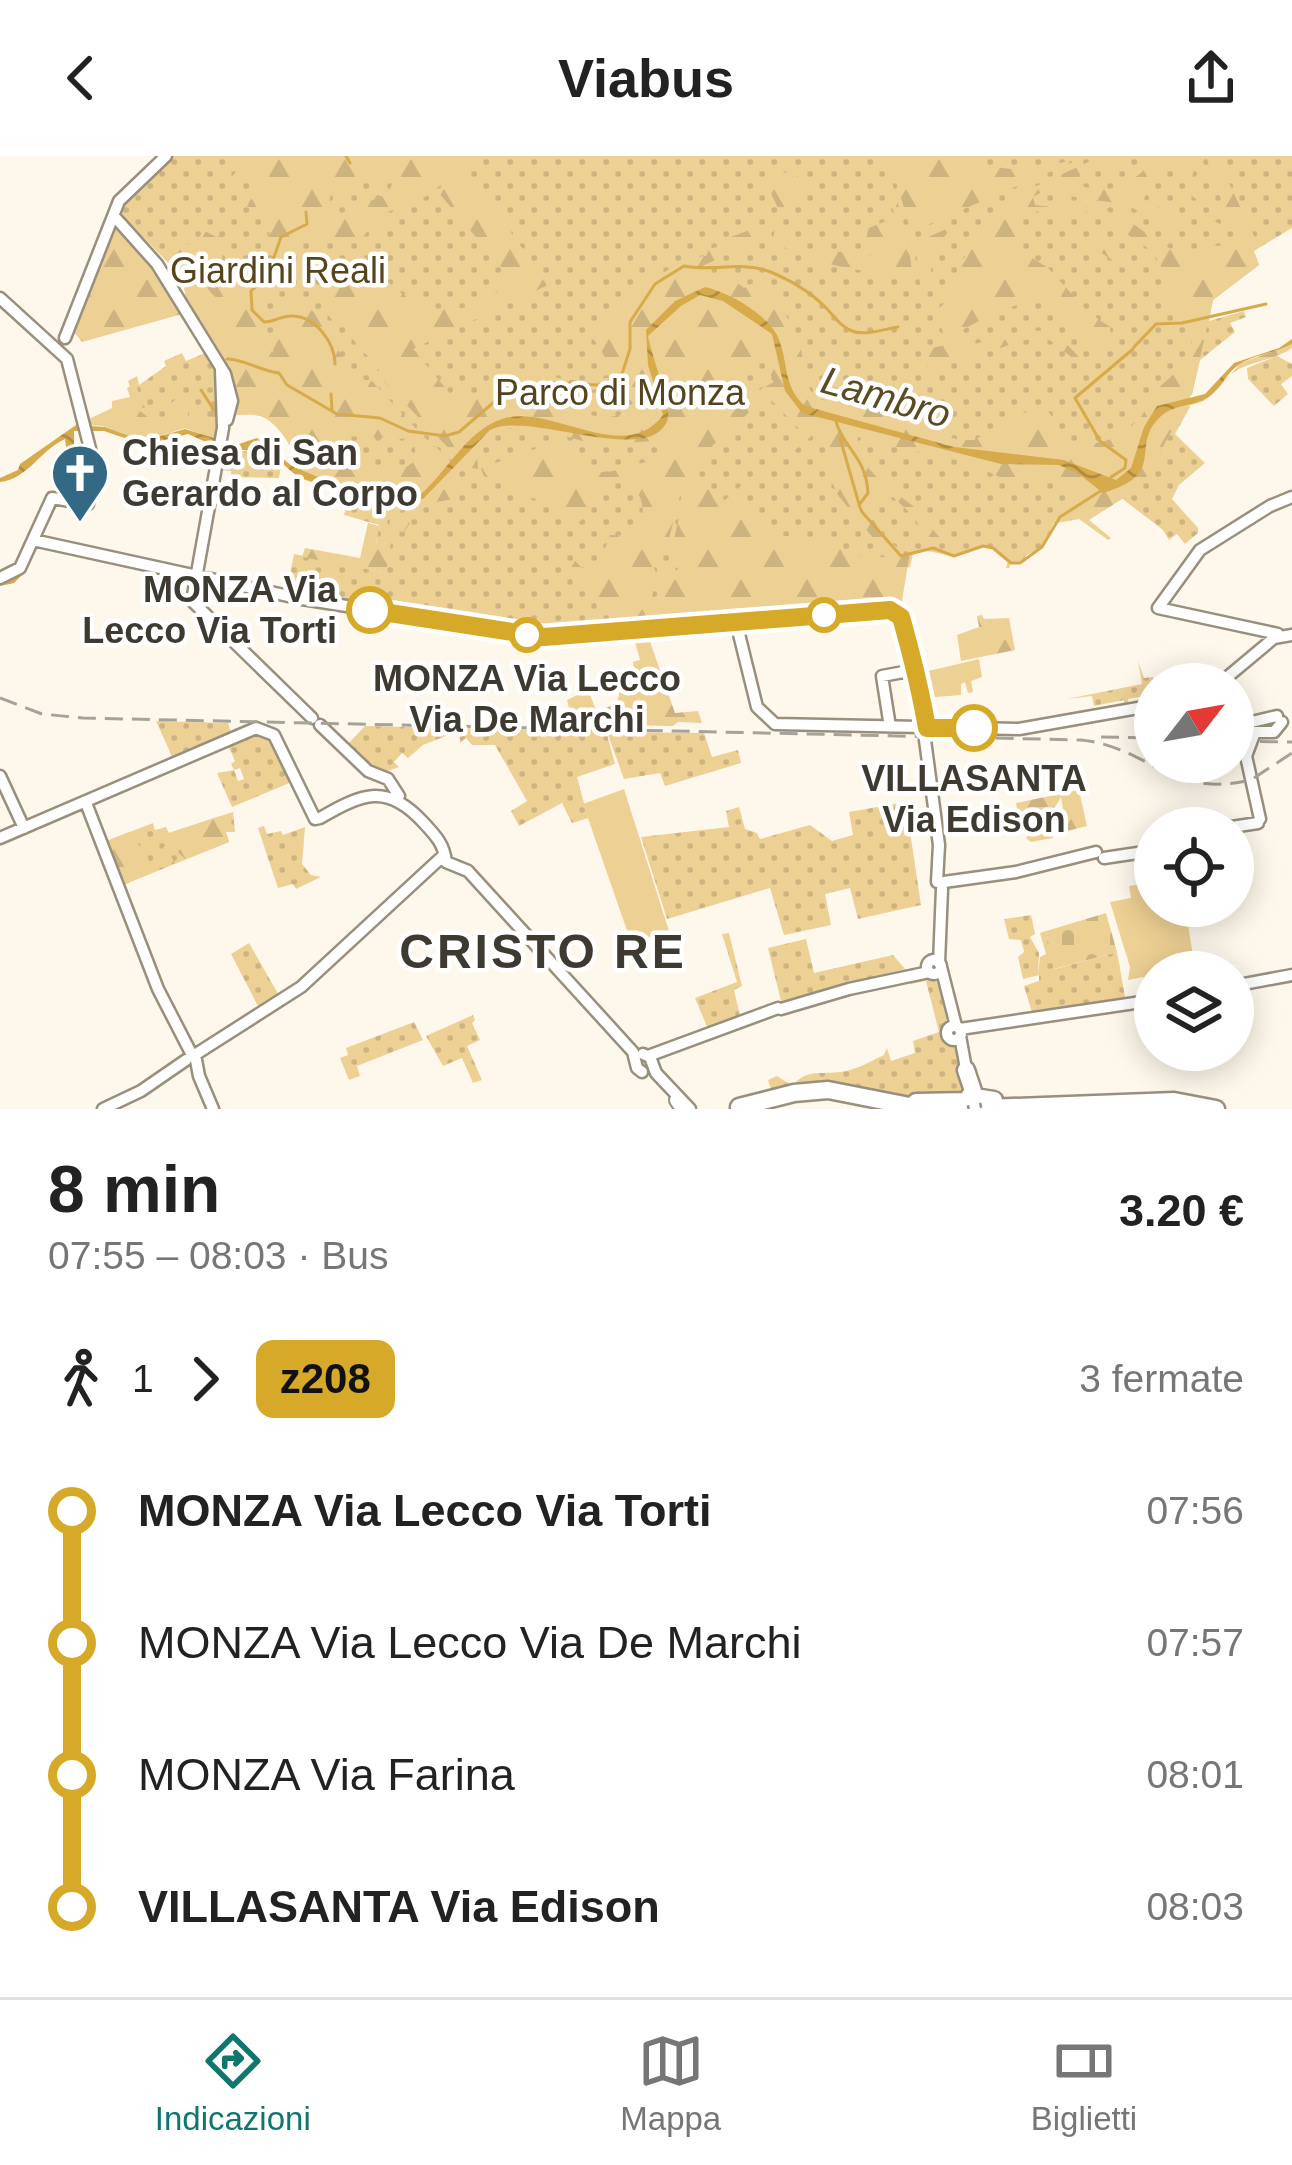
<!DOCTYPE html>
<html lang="it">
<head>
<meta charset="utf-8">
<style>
  body { margin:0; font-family:Helvetica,sans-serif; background:#f2f2f2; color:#222; height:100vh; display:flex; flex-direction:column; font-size:45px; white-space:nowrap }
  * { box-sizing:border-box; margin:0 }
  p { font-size:39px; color:#767676 }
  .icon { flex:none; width:66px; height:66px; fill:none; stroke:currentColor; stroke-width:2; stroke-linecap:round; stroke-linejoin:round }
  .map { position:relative; height:953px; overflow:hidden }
  .panel { display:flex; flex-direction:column; background:#fff; flex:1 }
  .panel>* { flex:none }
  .badge { padding:0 24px; border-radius:18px; font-size:42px; line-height:78px }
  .needle { width:78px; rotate:59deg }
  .tools { position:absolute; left:1134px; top:507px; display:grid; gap:24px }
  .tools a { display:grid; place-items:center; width:120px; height:120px; border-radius:50%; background:#fff; box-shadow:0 6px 30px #0003; font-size:60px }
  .map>.badge { position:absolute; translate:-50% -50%; box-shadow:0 0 0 6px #fff }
  .legs { display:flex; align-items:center; gap:18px; height:132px; padding:0 48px; font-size:39px }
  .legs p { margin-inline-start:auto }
  .head { display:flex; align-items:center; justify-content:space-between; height:204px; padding:0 48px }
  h1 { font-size:66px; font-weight:800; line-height:90px }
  ul { padding:0 48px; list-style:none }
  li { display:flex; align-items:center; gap:42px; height:132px; font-size:45px }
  li i { display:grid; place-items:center; width:18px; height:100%; margin:0 15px; background:currentColor }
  li i::after { content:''; width:30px; height:30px; margin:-15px; border:9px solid; border-radius:50%; background:#fff }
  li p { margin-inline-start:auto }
  li:first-child i { background:linear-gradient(#0000 50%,currentColor 0) }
  li:last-child i { background:linear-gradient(currentColor 50%,#0000 0) }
  header { display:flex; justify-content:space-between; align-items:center; height:156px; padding:0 48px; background:#fff; font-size:54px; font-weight:800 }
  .dock { display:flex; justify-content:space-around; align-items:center; height:168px; border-top:3px solid #e0e0e0; background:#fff; font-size:33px; color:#767676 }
  .dock a { display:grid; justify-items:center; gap:6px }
  .dock .active { color:#0f766e }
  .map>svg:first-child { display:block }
  .green { fill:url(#green-dots) }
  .forest { fill:url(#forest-firs); fill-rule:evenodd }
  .cemetery { fill:url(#cemetery-stones) }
  .pitch { fill:#edd094 }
  .water { fill:url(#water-waves) }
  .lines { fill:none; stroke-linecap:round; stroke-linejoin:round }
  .stream { stroke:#d7ab4b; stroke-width:3 }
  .secondary-casing { stroke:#988f7d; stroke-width:15 }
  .primary-casing { stroke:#988f7d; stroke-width:18 }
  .highway-casing { stroke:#988f7d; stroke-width:21 }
  .secondary { stroke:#fff; stroke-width:10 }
  .primary { stroke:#fff; stroke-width:14 }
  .highway { stroke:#fff; stroke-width:16 }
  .rail { stroke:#a7a298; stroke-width:3; stroke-dasharray:18 9; stroke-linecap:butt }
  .secondary-bridge-casing { stroke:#988f7d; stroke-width:15; stroke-linecap:butt }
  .secondary-bridge { stroke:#fff; stroke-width:10 }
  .line-1-casing { stroke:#fff; stroke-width:27 }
  .line-1 { stroke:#d7a928; stroke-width:18 }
  .stop-1-dot { fill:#fff; stroke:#d7a928; stroke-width:6 }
  .labels { text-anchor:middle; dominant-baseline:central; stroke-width:9; stroke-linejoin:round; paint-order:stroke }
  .park-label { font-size:36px; fill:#56441c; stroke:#fff }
  .poi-label { font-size:36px; font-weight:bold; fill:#3e3a32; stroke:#fff; text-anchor:start }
  .stop-label { font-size:36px; font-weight:bold; fill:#3e3a32; stroke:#fff }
  .water-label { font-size:39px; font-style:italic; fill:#5c4a22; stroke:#fff }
  .district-label { font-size:48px; font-weight:bold; letter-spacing:3px; fill:#3e3a32; stroke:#fff }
</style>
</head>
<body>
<header><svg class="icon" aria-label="back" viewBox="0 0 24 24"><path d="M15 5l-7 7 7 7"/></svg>Viabus<svg class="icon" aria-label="share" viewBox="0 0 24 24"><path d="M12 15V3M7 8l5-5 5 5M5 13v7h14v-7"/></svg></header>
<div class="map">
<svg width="1292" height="953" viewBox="0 0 1292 953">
  <defs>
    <pattern id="green-dots" width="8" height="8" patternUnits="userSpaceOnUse" patternTransform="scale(3)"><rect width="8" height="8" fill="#edd094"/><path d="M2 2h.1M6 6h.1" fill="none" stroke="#ccb380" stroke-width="1.8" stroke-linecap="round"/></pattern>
    <pattern id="forest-firs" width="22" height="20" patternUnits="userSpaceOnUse" patternTransform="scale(3)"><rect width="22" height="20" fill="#edd094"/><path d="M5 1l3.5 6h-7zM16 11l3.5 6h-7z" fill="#ccb380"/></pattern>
    <pattern id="cemetery-stones" width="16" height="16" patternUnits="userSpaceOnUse" patternTransform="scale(3)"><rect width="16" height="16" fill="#edd094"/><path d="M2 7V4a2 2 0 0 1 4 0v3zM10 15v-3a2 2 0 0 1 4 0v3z" fill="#ccb380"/></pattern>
    <pattern id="water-waves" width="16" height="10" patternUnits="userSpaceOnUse" patternTransform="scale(3)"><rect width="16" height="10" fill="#d7ab4b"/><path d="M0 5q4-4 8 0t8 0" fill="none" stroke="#b08c3f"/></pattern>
  </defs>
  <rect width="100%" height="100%" fill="#fef8ec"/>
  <path class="green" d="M173,0h1119v72l-38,23 5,14 -46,35 -4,21 35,-10 2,6 -16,6 5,9 -35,28 -8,34 -6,5 4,8 -15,27 30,29 -26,22 -7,14 26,29v5l-13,11 -8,-10 -8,6 -6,-10 -43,-33 -30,20 -36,6 -12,24 -17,9 -1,5 -13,2 -2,5h-3l2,-8c-30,-28 -29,-4 -55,-5 -17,0 -20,-7 -40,-2l-3,14 -5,1 -4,39 -348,27 -177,-25v-9l-3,8 -18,-9 -7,5 -61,-15 7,-35 88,18 -6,-28 3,-19 -35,-10 5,-20 -49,-17c2,-18 -19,-52 -35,-60 -9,-5 -21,-3 -31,-3v-22l-44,-77 -8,-39 -41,-42c19,24 37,38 44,70l-65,-95 2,-7z
    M208,196l11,17 -1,71 -33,-12 -38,12 -19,-59 9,-5 2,9 27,-19 -2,-5 18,-8 4,8z
    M1277,200l15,8v12l-11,8 7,10 -14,12 -26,-27 -1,-11z
    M224,293l46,5 11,11 -2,13 -48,-1v-6l-11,-1z
    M1138,505l6,17 9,-1 2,17 -27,5 1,8 -3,1 -2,-8 -30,6 -2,-10 -25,3 75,-15z
    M156,565l72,2 3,10 -57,28z
    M365,570l86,2v6l-28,11 -15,13 -6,-5 -8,9 5,5 -20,7 -31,-30z
    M459,572l147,3 9,33 -38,13 11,41 -16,5 -10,-20 -43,23 -8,-15 16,-10 -32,-56h-23l-6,-7 -6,5z
    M253,575l17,3 22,48 -60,25 -15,-34 17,-3 4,11 6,-2 -4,-11 -6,2 -3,-6 4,-3 -8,-18z
    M607,576l97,1 8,24 26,-7 3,13 -76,23 -5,-13 -36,6z
    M900,647l6,2 15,100 -63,14 -8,-31 -25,6 6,31 -47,10 -14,-47 -103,31 -26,-82 88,-10 -3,-16 13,-4 6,22 12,4 3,6 50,-14 22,16 21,-6 -4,-23z
    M233,656l2,20h-9l3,10 -106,43 -19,-43 49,-19 2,7 11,-3 3,6z
    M264,670l3,8 14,-3 2,4 22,-8 -3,37 9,11 10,2 -25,12 -3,-5 -15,4 -20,-60z
    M1031,759l4,19 -5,3 9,16 -1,21 2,-17 6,-3 -6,-21 6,-2 9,38 62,-17 8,45 -92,19 -9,-30 15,-5v-6l-16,4 -5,-22 6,-5 -3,-12 -12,-1 -5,-20z
    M729,777l13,53 -8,4 6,26 -32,13 -13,-31 42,-16 -15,-48z
    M806,783l8,34 79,-18 12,14 -124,32 -13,-53z
    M249,787l32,56 -20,13 -30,-58z
    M924,819l14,8 9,39 -2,10 16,25 5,42 -193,-4 -5,-15 9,-4 16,10c13,-19 32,-10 53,-15 14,-3 25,-10 38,-16l3,-7 4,13 24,-8 -2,-12 26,-9 -13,-51 -15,3 -2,-7z
    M473,859l2,5 -3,3 8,17 -13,6 15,34 -9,3 -11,-25 -19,8 -17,-30z
    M414,866l9,18 -66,26 3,10 -11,4 -9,-22 8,-3 -2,-7z"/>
  <path class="forest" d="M237,0h242l-54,41 -45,18 4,14 -6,3 -5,-8 -10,13 -15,9c-37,-10 -34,-17 -68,5l-6,-2 -10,-34 -17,-9 10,-18 -1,-9 -13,-3 -11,12 -5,-5 11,-14zM384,20l9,4 -4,13 -45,19 -11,8 -8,-3 6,-22c18,-11 34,-15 53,-19z
    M881,0h4l22,81 -39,19 -3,-14 4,-14 24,-10 1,-4z
    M889,0h81l19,10 28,4 60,-10 -166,72z
    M1101,0h35l-11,7 -44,10 -5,11c42,15 56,-3 84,-28h36l-5,28 19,25 -18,-13 -16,-34 -22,14 -10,23 45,26 -1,8 -65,-29 -68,-10 -8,-5 -14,8 2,8c31,5 52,-4 84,11 21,9 35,27 57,35l63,-8 5,-6 -9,-10 -11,8 -9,-4 -2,-10 8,3 4,-13 -19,-55h10l41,86 -6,3 8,20 -46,35 -21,94 -6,9 28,-10 27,-30 51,-19v4c-17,12 -36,12 -53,21 -24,13 -20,33 -54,37l-44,81 -52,33 22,18 -3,2 -29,-21 -29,5 4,-12 19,-8 -3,-14 -10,-13 -48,5 -52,-22 -20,-2 -82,-21c-6,29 37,54 56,70 12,9 18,25 31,35l-13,2 -20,-29 -19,-18 -25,8 -1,5c11,15 23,40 43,42l-9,55 -251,19 12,-48 16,-9 -1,-13 -6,-5 15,-62 -4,-1 -16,62h-4l-15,-36 12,37 -8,10 6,14 -12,52 -20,2 -11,-15h-15l-10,-33 -16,2 -4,-12 6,-10 7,7 17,-4 11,-29 17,1c24,-17 17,-36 3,-57l-9,-3 -23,9 -17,36 -98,-47 -2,-6 71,-25c19,5 26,28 49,29 21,1 38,-15 58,-8l9,-9 -1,-5 -14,-9 -57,4 -55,-16 -38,-1 -26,26 1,15 -11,-2 -81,-83 -2,-5 9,-9 -17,1 -2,-11 -13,-9 -8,-12h-5l-3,-12h-7l-10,-12 3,-8 -12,-18 4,-25 -14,-6v14l-11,3 -7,-8 9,-13 31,1 16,25 13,-27c17,14 30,35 50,46 31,19 75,11 97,-17l-4,-13 -65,-77 20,-13 17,2 73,104 -135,64 40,48 17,2 33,-20 24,-5 2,-12c11,3 14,12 26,15 21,7 43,0 64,1l-25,-38c14,-32 78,-82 112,-84l3,-7 23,-6 -1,-6 42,-16v8l-9,9 -62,28 10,4 -1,4 23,6 10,8 9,-5h11c8,19 24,31 32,49 9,22 5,46 19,66l18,5 32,-2 52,18 20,15 23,6h14l60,-32 14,3 22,33c38,2 60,-9 81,-41l-2,-6c8,-9 36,-31 40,-40 20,-44 -67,-89 -98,-111l-2,-6 3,-2 67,50 7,4 9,-2 -23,-39 -46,-31 -16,-8 -37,5 -23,-8 -3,5 6,9 -10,-7 -6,16 6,20 25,16 40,44 22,15 1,12 -7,8 -17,-6 -37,-37 -14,-5 -43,14 -36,20 1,6 8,6c38,-4 68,-31 101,0 8,8 13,11 17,22l-33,-26 -13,-5 -110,35 -3,-22 22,-4 -11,-34 11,-10 23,-58 56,-52zM761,196l13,30 -29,16 -11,-16zM617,229l24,27 -38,6 -20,-5 -4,-20zM767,240l35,36 -77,68h-4l-24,-26 12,-9 3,-19zM815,277l12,7 3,36 7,18 50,61 -3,2 -25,-1 -22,-11 -58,-10 -20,-12 -19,-20 5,-10z
    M794,12l11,25 -12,3 -7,12 -7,2 -13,-27z
    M778,57l3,26 25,11 36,2 20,7 46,-19 5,39c-38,-7 -113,-14 -140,-40z
    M953,70l-9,11 -1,9 -8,-1 -11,72 -9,-74z
    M115,71l7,1 33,37 27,49 -100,28 -8,-10z
    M205,75l11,6 7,-2 -1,31 16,3 5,16 7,-2v-9l13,-5 7,9 -8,21 -2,39 13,16 3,-33 4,-4 -7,-7 4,-9c46,-4 65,46 70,84l14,-6 11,2c15,17 31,33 46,50 21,22 49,31 36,68l-49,8 -9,8 14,8 -6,9 -11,-3 -10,64 15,14 -5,5 -17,-3 6,-37 -80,-15 3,-9 55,10 8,-35 11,3 -3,18 11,4 5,-49 -42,-4 -45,-15 -5,-2c2,-18 -19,-52 -35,-60 -9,-5 -21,-3 -31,-3v-17l-9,-31v-59l-50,-55 -7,7 -4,-9 10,-11 17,5zM342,280l65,3 8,8v14l-10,7 -56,-3 -8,-9z
    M135,227l10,25 -6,-1 1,4 17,13 11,-2 -2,-14 13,-12 9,3v20l6,4 19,-3 -4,-18 12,-2 -3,40 -33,-12 -45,12 -37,-14 -16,-1v-5l25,-12v-7l18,-4 -3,-9z
    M982,459l2,4 25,-1 6,32 -54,11 -4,-26 22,-8 -2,-11z
    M647,477l28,80 23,-2 4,12 -24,-1 -5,4 -100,-2 -6,-24 21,-10 9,22 20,-9 6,-25 12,-4 -2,-12 7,-2 -7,-25z
    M1079,634l8,36 -20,5 -6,-34 -10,17 2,24 -22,4 -5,-4 6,-10 -12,-1 -4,-24z
    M220,660l9,26 -44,17 -8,-8 -7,4 5,8 -10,4 -5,-15 9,-12v-7z
    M129,676c4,12 23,18 19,31 -1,5 -4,9 -5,14l-22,8 -17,-43z"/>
  <path class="cemetery" d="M1106,757l11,39 -63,17 -8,-38z"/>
  <path class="pitch" d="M175,97l50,55v59l-35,-51 -8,-38 -14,-16z
    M979,503l3,18 -11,4 2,11 -5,1 -3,-11 -4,2v11l-38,3 -3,-25z
    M624,633l45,142 -38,11 -48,-138z
    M1148,727l1,9 6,-1v15h30l10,62 -40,4v24l-8,1 -4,-20 -15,3 2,-13 -20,-65 21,-4 -2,-12z"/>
  <path class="water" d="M705,131c23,5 60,26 72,48 12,25 5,51 28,71l149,41 110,13 52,20 15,-12 13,-41 13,-21 48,-12 29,-31 45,-15 13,-9v5c-17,9 -36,10 -52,20 -14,8 -18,25 -32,33 -17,11 -34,6 -49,21 -29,29 9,56 -56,75l-24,-19 -20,-9 -58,-1 -199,-51 -17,-22 -13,-57 -49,-33 -23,-6 -19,11 -33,30c3,17 23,72 20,82 -14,52 -141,-9 -178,12l-67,69 -76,-6 -49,-16 -28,-24 -53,-6 -29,-13 -43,11 -41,-14h-30v36l-6,17 -46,91 -8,8 -14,3v-5l19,-9 45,-92 5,-11 -4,-30c-26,12 -37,40 -65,43v-4l18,-8 2,-6 56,-39 29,2 38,14 42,-12 51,16 21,-7 35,28 47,20 81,9c27,-23 46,-64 82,-76 50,-16 122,48 161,-4l-15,-50 -2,-35 29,-29z"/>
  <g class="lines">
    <path class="stream" d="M346,0l4,7
      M306,56l1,12 -26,13 -8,23 -11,11v10l-11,10 1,19 12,12c11,0 18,-7 29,-6 23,1 42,27 42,48
      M1134,191l22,-23 26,-1 84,-19
      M227,203c14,-1 34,12 52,14l8,12 50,29 43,4 28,13 37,5 14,-4 48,-41 41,-9 49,3 24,-8 9,-28v-27l25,-38 29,-18c28,6 56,-5 84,5 20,8 41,20 56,35 9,8 16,21 28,25 12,5 33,-2 46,-4
      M201,234l13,20
      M331,238l1,16
      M835,262c7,30 31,37 33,75l-9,12 3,7 39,44 32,-8 21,8 29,-10 10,2 18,15h9l22,-16 18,-30 42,-27
      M840,282l19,66
      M1111,321l14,-9 1,-8 -26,-19 -25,-43 58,-49"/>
    <g class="secondary-casing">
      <path id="secondary" d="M114,60l43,48 68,110 7,27 -5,19
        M0,142l67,61 28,109 -7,36 -36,-6 -32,70 -20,10
        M65,182l54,-137 47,-45
        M221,213l2,59 -31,173 120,117
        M33,384l269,59 242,38 355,-28
        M899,453l4,3 6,58 14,52
        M738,474l19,77 18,17 244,5 136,-24
        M1278,478l-120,-26 42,-58 70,-44 22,-9
        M1219,528l55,-46 18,-3
        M1233,542l6,27 38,-9
        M320,569l48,46 20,8 11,17
        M890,571l-8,-51 27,-5
        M925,584l14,105 -2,37
        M0,620l24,52
        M86,647l72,186 34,66
        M320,662c43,-25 67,-35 103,4 13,14 21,22 23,40l22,9 165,181 4,16 5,4
        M1260,663l-14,-63 9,-24h19l8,-10
        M1225,672l33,-5
        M0,682l256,-110 18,7 41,84 5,-1
        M1104,702l47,-7
        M944,726l72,-10 80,-20
        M927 811a7 7 0 1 1 14 0a7 7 0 1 1-14 0Z
        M939,807l3,-74
        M941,811l15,59
        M1233,830l59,-11
        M781,853l68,-20 80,-17
        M947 877a7 7 0 1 1 14 0a7 7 0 1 1-14 0Z
        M960,873l195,-29
        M960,880l7,38
        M643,898l7,3 6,16 34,36
        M193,900l108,-69 143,-132
        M648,900l130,-48
        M196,904l3,16 14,33
        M103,953l38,-18 45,-31"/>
    </g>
    <g class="primary-casing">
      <path id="primary" d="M677,944l6,9"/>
    </g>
    <g class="highway-casing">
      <path id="highway" d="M966,914l9,27 19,3
        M916,946l51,-1 3,-6
        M739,951l55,-14 34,-3 97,19
        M961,953l213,-8 42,8"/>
    </g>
    <use href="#secondary" class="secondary"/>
    <use href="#primary" class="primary"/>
    <use href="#highway" class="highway"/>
    <path class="rail" d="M0,542l42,16 41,4 998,22c67,7 89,57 165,41
      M1101,581l54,1
      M1233,585l59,1
      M1254,622l38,-25"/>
    <g class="secondary-bridge-casing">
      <path id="secondary-bridge" d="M974,948l1,5"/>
    </g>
    <use href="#secondary-bridge" class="secondary-bridge"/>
  </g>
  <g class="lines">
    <g class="line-1-casing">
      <path id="line-1" d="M370,454l174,27 346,-27 11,7c11,39 19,70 26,111h47"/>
    </g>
    <use href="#line-1" class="line-1"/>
  </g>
  <defs>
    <g id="church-pin" transform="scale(3)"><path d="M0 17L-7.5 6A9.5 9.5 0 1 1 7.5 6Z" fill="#346985" stroke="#fff"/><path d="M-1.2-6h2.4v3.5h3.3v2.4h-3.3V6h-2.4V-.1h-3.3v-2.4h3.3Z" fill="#fff"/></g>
  </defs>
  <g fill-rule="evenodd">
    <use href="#church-pin" x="80" y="317"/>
  </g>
  <g class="stop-1-dot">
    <circle cx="370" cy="454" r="21"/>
    <circle cx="824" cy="459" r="15"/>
    <circle cx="527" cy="479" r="15"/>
    <circle cx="974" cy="572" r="21"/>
  </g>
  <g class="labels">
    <g class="park-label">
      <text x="278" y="114">Giardini Reali</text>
      <text x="620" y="236">Parco di Monza</text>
    </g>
    <g class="poi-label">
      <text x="122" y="296">Chiesa di San<tspan x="122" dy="41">Gerardo al Corpo</tspan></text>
    </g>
    <g class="stop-label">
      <text x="337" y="433" text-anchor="end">MONZA Via<tspan x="337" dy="41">Lecco Via Torti</tspan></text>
      <text x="527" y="522">MONZA Via Lecco<tspan x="527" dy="41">Via De Marchi</tspan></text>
      <text x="974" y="622">VILLASANTA<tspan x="974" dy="41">Via Edison</tspan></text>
    </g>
    <g class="water-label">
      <text transform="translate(886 241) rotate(16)">Lambro</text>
    </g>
    <g class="district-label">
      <text x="543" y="795">CRISTO RE</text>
    </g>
  </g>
</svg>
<div class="tools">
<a><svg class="needle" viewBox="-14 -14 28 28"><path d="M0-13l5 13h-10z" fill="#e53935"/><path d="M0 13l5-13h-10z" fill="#767676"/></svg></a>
<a><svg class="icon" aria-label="locate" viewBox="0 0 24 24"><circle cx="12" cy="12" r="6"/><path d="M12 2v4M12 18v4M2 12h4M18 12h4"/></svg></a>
<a><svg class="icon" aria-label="layers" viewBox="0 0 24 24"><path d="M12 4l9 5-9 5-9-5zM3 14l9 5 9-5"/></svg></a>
</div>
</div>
<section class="panel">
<div class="head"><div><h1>8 min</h1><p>07:55 – 08:03 · Bus</p></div><b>3.20 €</b></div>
<div class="legs"><svg class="icon" aria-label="walk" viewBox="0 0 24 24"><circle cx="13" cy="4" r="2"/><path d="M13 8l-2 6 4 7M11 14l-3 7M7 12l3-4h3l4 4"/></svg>1<svg class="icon" aria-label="forward" viewBox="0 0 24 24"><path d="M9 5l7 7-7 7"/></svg><b class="badge" style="background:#d7a928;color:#111">z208</b><p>3 fermate</p></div>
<ul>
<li><i style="color:#d7a928"></i><b>MONZA Via Lecco Via Torti</b><p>07:56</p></li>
<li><i style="color:#d7a928"></i><span>MONZA Via Lecco Via De Marchi</span><p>07:57</p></li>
<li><i style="color:#d7a928"></i><span>MONZA Via Farina</span><p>08:01</p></li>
<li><i style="color:#d7a928"></i><b>VILLASANTA Via Edison</b><p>08:03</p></li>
</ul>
</section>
<nav class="dock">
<a class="active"><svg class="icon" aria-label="directions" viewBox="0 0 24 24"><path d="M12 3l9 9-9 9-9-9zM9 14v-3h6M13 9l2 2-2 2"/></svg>Indicazioni</a>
<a><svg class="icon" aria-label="map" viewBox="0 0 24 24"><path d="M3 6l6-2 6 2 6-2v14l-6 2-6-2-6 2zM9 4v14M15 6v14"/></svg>Mappa</a>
<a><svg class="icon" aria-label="tickets" viewBox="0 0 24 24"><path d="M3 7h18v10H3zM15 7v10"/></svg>Biglietti</a>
</nav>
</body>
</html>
